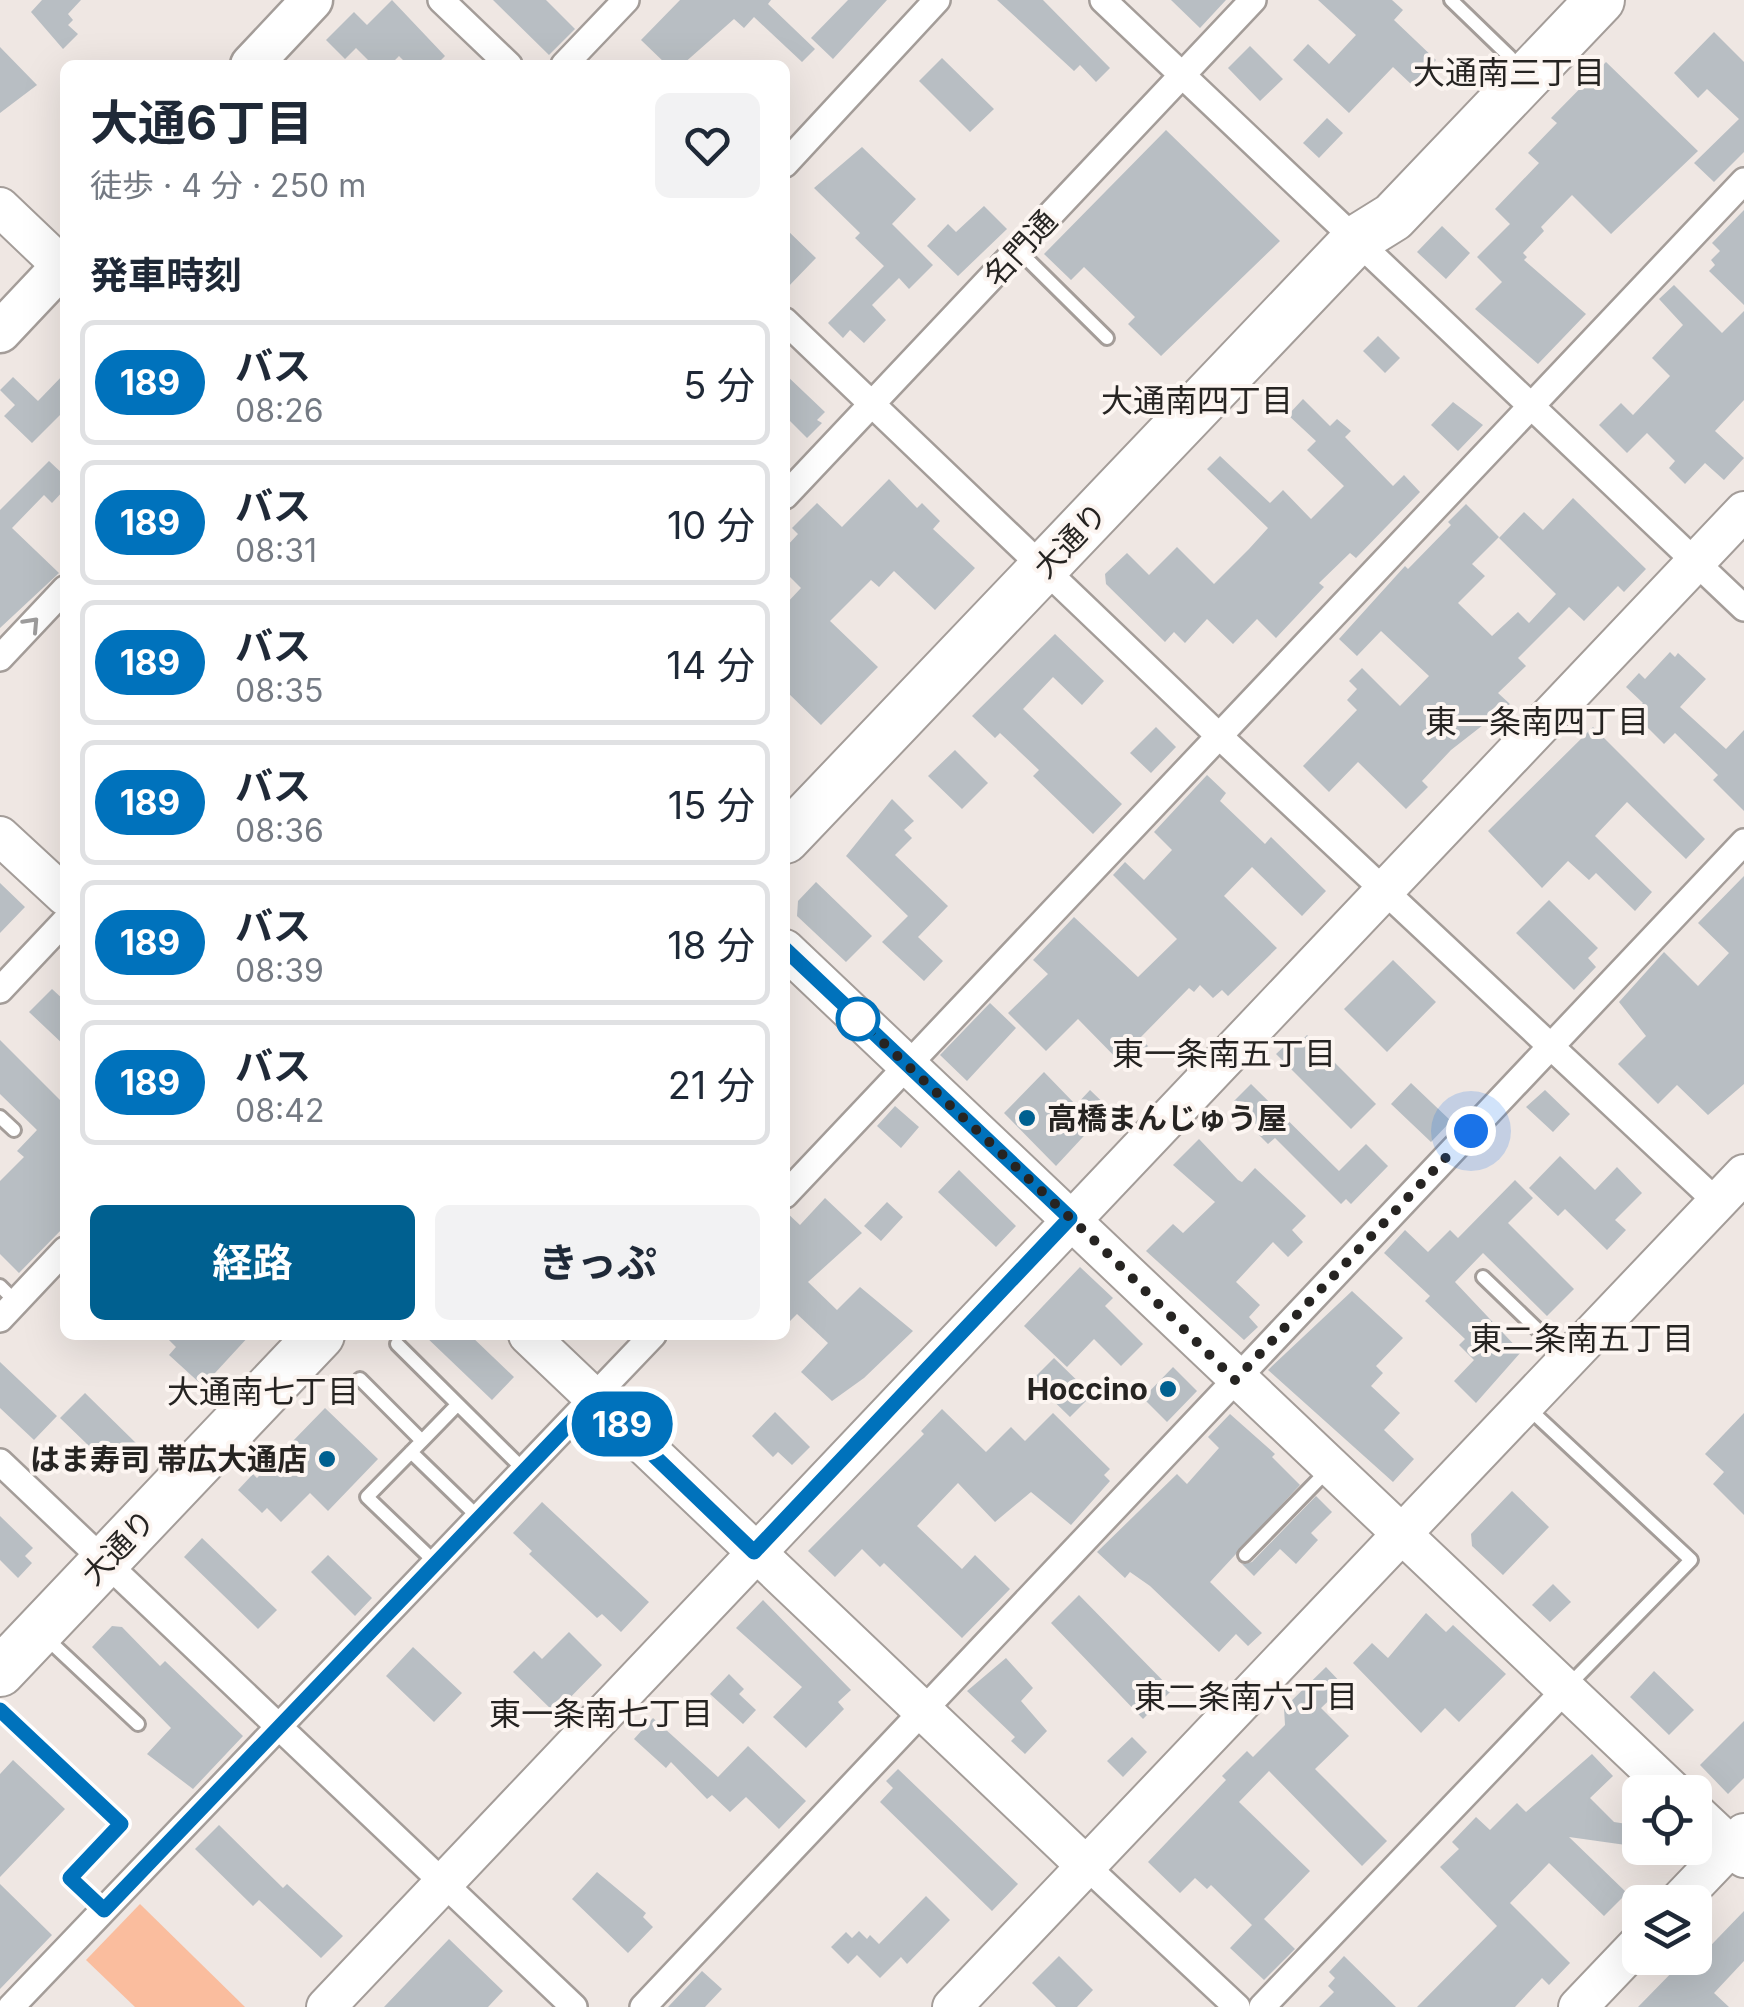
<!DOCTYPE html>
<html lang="ja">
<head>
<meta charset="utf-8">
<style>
  body { margin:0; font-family:Inter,"Noto Sans JP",sans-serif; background:#f2f2f3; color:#1f2937; height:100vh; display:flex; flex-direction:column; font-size:38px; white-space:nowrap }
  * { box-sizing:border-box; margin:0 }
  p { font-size:32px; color:#747a83 }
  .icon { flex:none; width:55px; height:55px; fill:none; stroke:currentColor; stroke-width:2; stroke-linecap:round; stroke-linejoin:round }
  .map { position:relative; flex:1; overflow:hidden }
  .panel { position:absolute; left:60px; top:60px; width:730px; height:1280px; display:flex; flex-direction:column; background:#fff; border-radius:15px; box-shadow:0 10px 40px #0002 }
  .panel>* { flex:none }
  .badge { padding:0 20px; border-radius:32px; font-size:35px; line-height:65px }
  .buttons { position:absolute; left:1622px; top:1775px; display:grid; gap:20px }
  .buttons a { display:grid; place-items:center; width:90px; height:90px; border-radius:15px; background:#fff; box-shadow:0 10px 40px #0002; font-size:50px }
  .you { position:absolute; width:50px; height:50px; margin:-25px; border:8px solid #fff; border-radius:50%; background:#1a73e8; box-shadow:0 0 0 15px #1a73e833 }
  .map>.badge { position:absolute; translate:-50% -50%; box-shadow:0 0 0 5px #fff }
  h2 { padding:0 30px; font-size:38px; line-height:90px }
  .round { display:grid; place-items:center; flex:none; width:105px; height:105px; border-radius:15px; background:#f2f2f3 }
  .overview { display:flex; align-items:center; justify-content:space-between; height:170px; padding:0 30px }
  h1 { font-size:48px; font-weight:700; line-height:75px }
  .primary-button { display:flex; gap:20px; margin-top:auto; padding:20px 30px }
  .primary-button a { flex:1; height:115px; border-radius:15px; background:#006090; color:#fff; font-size:40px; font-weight:700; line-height:115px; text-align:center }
  .primary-button a+a { background:#f2f2f3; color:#1f2937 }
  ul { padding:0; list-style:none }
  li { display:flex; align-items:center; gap:30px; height:125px; margin:0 20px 15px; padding:0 10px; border:5px solid #e0e1e3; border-radius:15px }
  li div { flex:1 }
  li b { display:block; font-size:38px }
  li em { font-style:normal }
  li .badge { min-width:110px; font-weight:700; text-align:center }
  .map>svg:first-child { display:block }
  .green { fill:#fabd9e }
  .building { fill:#b8bec3 }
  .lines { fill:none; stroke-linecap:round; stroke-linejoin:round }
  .lane-casing { stroke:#a49d99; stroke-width:18 }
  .street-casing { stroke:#a49d99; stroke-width:30 }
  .secondary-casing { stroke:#a49d99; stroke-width:42 }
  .primary-casing { stroke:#a49d99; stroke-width:45 }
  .highway-casing { stroke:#a49d99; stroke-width:52 }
  .lane { stroke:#fff; stroke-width:12 }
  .street { stroke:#fff; stroke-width:25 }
  .secondary { stroke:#fff; stroke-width:38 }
  .primary { stroke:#fff; stroke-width:40 }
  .highway { stroke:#fff; stroke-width:48 }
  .oneway { stroke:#9d9c9c }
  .line-casing { stroke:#fff; stroke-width:22 }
  .line { stroke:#0072bc; stroke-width:15 }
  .walk { stroke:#262422; stroke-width:10; stroke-dasharray:0 18 }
  .stop-dot { fill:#fff; stroke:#0072bc; stroke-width:5 }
  .poi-dot { fill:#006090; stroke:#fcf5f1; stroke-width:4 }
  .labels { text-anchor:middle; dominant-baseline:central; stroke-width:8; stroke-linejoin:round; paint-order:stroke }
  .street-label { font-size:30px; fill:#262422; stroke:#fcf5f1 }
  .poi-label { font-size:30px; font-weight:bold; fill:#262422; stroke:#fcf5f1; text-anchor:end }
  .neighbourhood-label { font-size:32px; fill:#262422; stroke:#fcf5f1 }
</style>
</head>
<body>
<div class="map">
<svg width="1744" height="2007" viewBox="0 0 1744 2007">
  <rect width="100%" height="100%" fill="#efe7e3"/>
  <path class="green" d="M140,1904l105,103h-110l-49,-47z"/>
  <path class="building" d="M42,0h39l-13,14 5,6 -5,5 10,9 -15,15 -32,-37z
    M392,0l53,56 -9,9h-28l-9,-9 -9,9h-17l-17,-17 -11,11 -19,-19 28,-28 13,13z
    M493,0h53l29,29 -26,26z
    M680,0h91l-3,4 47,45 -13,13 -48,-45 -10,11 -10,-9 -52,46h-15l-26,-25z
    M848,0h39l-54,59 -22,-21z
    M997,0h46l67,68 -14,14 -16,-17 -6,6z
    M1171,0h55l-26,28z
    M1318,0h74l11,10 -9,10 42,40 -24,25 -19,-18 -44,46 -56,-53 15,-16 21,20 27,-29z
    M1714,32l30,30v90l-30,30 -20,-19 45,-44 -32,-30 -9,9 -24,-25z
    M1250,46l33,33 -23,22 -32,-33z
    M0,47l37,38 -37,28z
    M942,58l52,51 -24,23 -51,-51z
    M1606,62l92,89 -87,83 -39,-39 -31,32 3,4 -21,22 4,4 -3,3 62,54 -48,50 -63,-55 27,-27 -25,-25 33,-33 -15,-15 44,-46 -11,-10 29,-30 -6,-5z
    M1327,118l16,15 -24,25 -16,-15z
    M1166,130l114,111 -119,115 -33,-32 7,-7 -51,-50 -13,13 -27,-26z
    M862,147l54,52 -24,25 41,41 -24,24 -10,-11 -27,27 14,15 -22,23 -14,-13 -7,8 -15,-15 56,-57 -29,-28 5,-5 -46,-45z
    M984,206l23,23 -49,47 -31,-30 21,-22 8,8z
    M1744,210v95l-35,-34 6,-6 -4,-5 9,-9 -8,-8z
    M1442,226l28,27 -24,26 -29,-27z
    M785,228l31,30 -31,32z
    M1674,285l48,48 22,-22v89l-29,31 29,27 -20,22 -19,-17 -20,21 -16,-16 6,-7 -28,-28 -20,20 -28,-28 22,-22 12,12 37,-39 -18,-18 31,-33 -24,-26z
    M1378,336l22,22 -15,15 -22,-22z
    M65,373v37l-33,33 -28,-27 11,-11 -15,-15 13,-13 25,24z
    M785,374l40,38 -8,8 5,3 -15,15 -22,-22z
    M1303,399l27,27 7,-7 14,12 -6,6 48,49 11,-11 16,17 -64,66 -6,-5 -31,30 5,4 -48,51 -19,-19 -24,25 -26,-25 -22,24 -11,-11 -9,10 -59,-58 -1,-10 22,-21 22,22 28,-28 37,37 35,-35 19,-21 -61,-59 13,-13 50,47 13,-13 28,29 33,-33 -37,-36 9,-9 -28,-26z
    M1453,402l30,23 -25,26 -27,-26z
    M49,461l16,15v13l-13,14 -8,-8 -32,33 47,45 -59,55v-118z
    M889,479l28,29 5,-5 18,18 -7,8 42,39 -40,42 -41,-39 -15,16 -8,-7 -41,41 48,46 -57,58 -36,-35v-85l16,-17 -16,-16v-24l13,-14 -6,-6 25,-25 25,24z
    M1573,498l73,71 -22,23 -6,-6 -34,35 -15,-14 -51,51 8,8 -28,27 12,11 -59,46 -29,31 6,6 -22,22 -48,-47 -29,30 -26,-26 54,-56 -10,-10 10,-11 -8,-8 13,-13 38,38 29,-30 -48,-45 -24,25 -18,-17 66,-73 3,3 43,-44 -3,-3 18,-18 33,33 -27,27 13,12 -27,27 34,33 26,-24 11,11 27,-29 -57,-56 25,-26 19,18z
    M1055,634l49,47 -22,24 -29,-28 -30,32 99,95 -29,30 -60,-58 6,-6 -39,-37 -5,5 -23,-22z
    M1670,652l5,5 3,-4 28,26 -26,28 46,42 18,-19v81l-31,-31 5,-5 -43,-42 -11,11 -31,-31 10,-10 -17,-16 13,-14 6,6z
    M1156,727l20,20 -25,26 -21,-20z
    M1593,727l112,112 -19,20 -59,-57 -32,34 57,56 -17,19 -39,-38 -7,7 -21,-19 -26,27 -54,-57z
    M955,750l33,33 -26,26 -34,-33z
    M1207,775l19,18 -6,8 45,43 6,-7 55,54 -24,25 -50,-49 -28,29 53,52 -49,48 -6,-6 -9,8 -13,-13 -6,7 -5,-4 -49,50 8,8 -22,22 -48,-49 -32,32 -38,-38 40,-39 -15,-14 41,-43 64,60 39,-38 -64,-64 12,-13 19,18 28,-30 -18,-18z
    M892,799l22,22 -10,9 8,8 -17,17 53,51 -30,31 25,24 -19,20 -42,-39 26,-26 -62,-60z
    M1744,876v208l-36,31 -31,-30 -19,19 -40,-40 28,-28 -27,-34 45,-50 34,34 31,-33 -31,-30z
    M816,882l56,54 -26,26 -49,-46 1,-15z
    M0,883l25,24 -25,26z
    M1549,900l49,48 -10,10 8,9 -22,23 -58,-57z
    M1393,960l43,42 -49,50 -43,-43z
    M52,989l13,12v45l-36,-34z
    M990,1003l26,25 -49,53 -27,-26z
    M1307,1035l69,69 -25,25 -75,-75 15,-14 5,6z
    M0,1040l65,65v121l-46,47 -19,-19v-73l24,-24 -7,-6 20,-21 -37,-36z
    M1044,1072l32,33 14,-15 28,27 -15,15 -8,-8 -39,42 -52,-53z
    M1411,1083l40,38 -20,21 -40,-38z
    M1251,1084l88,87 27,-27 22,22 -37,38 -5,-5 -5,5 -66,-66 -7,6 -14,-14 4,-4 -25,-24z
    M1545,1090l25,24 -17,18 -27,-25z
    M895,1106l24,21 -18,21 -24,-22z
    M1199,1139l39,41 4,2 13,-14 51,48 -14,14 11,12 -15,15 -15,-15 -37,40 24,23 -11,12 9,10 -14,13 -98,-89 27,-27 10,9 32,-31 -42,-37z
    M1560,1156l35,34 22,-23 25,26 -27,27 11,10 -19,20 -42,-41 -7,7 -29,-28z
    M959,1170l57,56 -20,21 -58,-55z
    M1515,1180l18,18 -25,25 66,66 -27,27 -64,-63 -28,29 66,70 -45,51 -22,-22 20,-21 -15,-15 6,-6 -40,-38 5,-5 -46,-43 21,-23 23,22 22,-22 8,8z
    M825,1198l37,35 -54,49 29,28 23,-23 53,44 -49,47 -32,23 -31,-29 27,-29 -31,-29 -12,12v-115l15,14z
    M887,1202l16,15 -22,24 -17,-15z
    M1080,1267l33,31 -8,8 38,38 -22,22 -27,-27 -27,28 -43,-41z
    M1352,1291l51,47 -27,28 7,7 -12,13 29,27 -16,17 30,29 -21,23 -125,-112z
    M164,1335h86l-47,51 -34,-31 7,-8z
    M424,1335h46l44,42 -22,23z
    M1054,1358l38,37 -22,22 -38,-37z
    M0,1362l57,54 -23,24 -34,-32z
    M1173,1367l24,24 -30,31 -24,-24z
    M85,1393l54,53 -24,25 -55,-53z
    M325,1408l53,51 -50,52 -18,-18 -29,29 -14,-14 -5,5 -24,-23 15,-16 4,4z
    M942,1409l44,43 25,-25 14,14 28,-28 57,56 -6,6 6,6 -39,44 -40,-33 -36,30 -37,-39 -41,43 45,43 13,-14 35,34 -48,49 -78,-75 -4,4 -18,-18 -27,28 -27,-26 116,-117 -3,-3z
    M775,1412l35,35 -18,18 -14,-13 -5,5 -21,-21z
    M1744,1413v102l-31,-31 11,-12 -19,-18z
    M1230,1414l45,40 -3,3 28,28 -90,97 52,51 -14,13 -12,-12 -17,18 -69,-66 -20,-14 -5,6 -28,-26 80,-78 10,10 32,-36 -11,-11z
    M1512,1491l37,36 -46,48 -31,-29 -1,-12z
    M1316,1496l16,16 -21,21 7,7 -22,24 -16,-15 -26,27 -12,-12 10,-2z
    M542,1502l107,100 -28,30 -19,-18 -5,4 -68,-64 3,-3 -19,-18z
    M0,1516l33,32 -8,8 7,7 -14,15 -18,-18z
    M202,1538l75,72 -19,19 -74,-72z
    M328,1555l44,43 -17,18 -44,-44z
    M1553,1584l18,18 -21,20 -18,-17z
    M1079,1595l93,95 -29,29 -92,-96z
    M763,1600l88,90 -13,12 6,7 -38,39 -33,-31 29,-30 -66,-59z
    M1426,1613l20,19 7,-7 53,49 -47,48 -14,-14 -24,25 -68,-70 19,-20 16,15z
    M112,1626l10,1 38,39 5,-5 78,75 -50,53 -46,-35 24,-26 -79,-81z
    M569,1632l33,33 -47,48 -42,-41 21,-21 8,8z
    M413,1647l49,46 -28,29 -48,-46z
    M1006,1658l27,30 -12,13 26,30 -22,23 -14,-13 4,-4 -48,-46z
    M1326,1667l18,19 -23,22 28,28 -34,33 72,72 -25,25 -93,-95 -30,31 71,69 -46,48 31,30 -31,31 -34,-32 22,-23 -41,-40 -4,4 -12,-11 -15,15 -32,-31 78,-82 -4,-4 25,-25 6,6 32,-32 -1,-17z
    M1654,1671l40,39 -25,25 -39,-38z
    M729,1674l15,15 -5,5 17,16 -13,14 -33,-30z
    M653,1718l65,59 30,-31 58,55 -27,28 -33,-32 -16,15 -18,-17 -5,4 -36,-37 -5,6 -32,-29z
    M1744,1721v57l-16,16 -28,-29z
    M1132,1737l15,15 -24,25 -16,-16z
    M1592,1754l21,22 -23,22 24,24 26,4v21l-71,-10 58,56 -23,23 -55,-53 -39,40 60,60 -21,22 -7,-7 -27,29h-98l80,-81 -57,-59 19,-18 -7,-7 24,-25 14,13 27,-27 9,9z
    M13,1760l52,49 -65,68v-103z
    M898,1769l120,115 -26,27 -112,-109 13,-14 -7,-7z
    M219,1825l64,63 4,-4 56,52 -22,22 -62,-58 -6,6 -58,-57z
    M597,1872l49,41 -3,4 10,10 -25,26 -56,-54z
    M0,1884l52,51 -52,54z
    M926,1896l24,24 -43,44 -6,-7 -21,21 -23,-23 -9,9 -17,-17 15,-15 6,6 7,-7 8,8 3,-4 9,9z
    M1744,1911v50l-30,32 15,14h-91l44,-45 7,6z
    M449,1939l54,52 -15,16h-104z
    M1059,1956l34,34 -16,17h-21l-24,-24z
    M1344,1956l52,51h-77l15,-15 -6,-6 7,-8 -6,-6z
    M702,1971l20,18 -17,18h-37z"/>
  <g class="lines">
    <g class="lane-casing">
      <path id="lane" d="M1451,0l59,57
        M1018,250l89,88
        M0,1117l14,13
        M1483,1277l81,78
        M0,1286l16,16
        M397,1344l127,126
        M360,1379l62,62 35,-36
        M1526,1406l165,154 -125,128
        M422,1441l-55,56 69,66
        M411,1452l68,66
        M1245,1555l82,-84
        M44,1636l94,88
        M0,1710l121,114 -51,54 34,32"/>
    </g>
    <g class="street-casing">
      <path id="street" d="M441,0l68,65
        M1103,0l641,608
        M564,65l62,-65
        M785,164l152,-164
        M785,321l433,414 499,467
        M785,496l468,-496
        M0,658l65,-69
        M0,990l65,-69
        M785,1195l959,-1014
        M0,1319l65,-69
        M0,1462l574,545
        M1085,1865l152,142
        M11,2007l642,-672
        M643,2007l1101,-1165
        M1262,2007l303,-317"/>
    </g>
    <g class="secondary-casing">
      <path id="secondary" d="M0,207l65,62
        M0,836l65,60
        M785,949l889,843
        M528,1335l557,530
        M1695,1812l49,46
        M1678,1902l66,-69
        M326,2007l1418,-1496
        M952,2007l792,-833
        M1578,2007l62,-65"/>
    </g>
    <g class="primary-casing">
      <path id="primary" d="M251,65l61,-65
        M0,332l65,-69"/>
    </g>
    <g class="highway-casing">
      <path id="highway" d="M785,839l571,-599 37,-23 207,-217
        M0,1672l320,-337"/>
    </g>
    <use href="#lane" class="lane"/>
    <use href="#street" class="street"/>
    <use href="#secondary" class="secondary"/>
    <use href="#primary" class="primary"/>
    <use href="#highway" class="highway"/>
  </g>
  <defs><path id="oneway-chevron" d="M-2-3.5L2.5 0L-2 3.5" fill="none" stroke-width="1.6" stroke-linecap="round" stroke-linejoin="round" transform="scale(2.5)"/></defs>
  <use class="oneway" href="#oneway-chevron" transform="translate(32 624) rotate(-47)"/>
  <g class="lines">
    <g class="line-casing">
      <path id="line" d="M0,1710l121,114 -51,54 34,32 490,-512 160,154 316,-334 -285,-269"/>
    </g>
    <use href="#line" class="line"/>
    <path class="walk" d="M858,1019l240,225 137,136 236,-249"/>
  </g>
  <circle class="stop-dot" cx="858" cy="1019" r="20"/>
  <g class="poi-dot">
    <circle cx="1027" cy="1118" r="10"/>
    <circle cx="1168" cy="1389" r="10"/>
    <circle cx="327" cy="1459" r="10"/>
  </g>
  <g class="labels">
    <g class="street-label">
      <text transform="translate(1020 248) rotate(-47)">名門通</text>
      <text transform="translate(1070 540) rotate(-46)">大通り</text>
      <text transform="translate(118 1547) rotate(-46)">大通り</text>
    </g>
    <g class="poi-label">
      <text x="1047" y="1118" text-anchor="start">高橋まんじゅう屋</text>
      <text x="1148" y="1389">Hoccino</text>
      <text x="307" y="1459">はま寿司 帯広大通店</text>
    </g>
    <g class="neighbourhood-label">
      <text x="1509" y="72">大通南三丁目</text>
      <text x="1197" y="400">大通南四丁目</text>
      <text x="1537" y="721">東一条南四丁目</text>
      <text x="1224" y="1053">東一条南五丁目</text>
      <text x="1582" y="1338">東二条南五丁目</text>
      <text x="263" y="1391">大通南七丁目</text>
      <text x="1246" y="1696">東二条南六丁目</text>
      <text x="601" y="1713">東一条南七丁目</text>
    </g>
  </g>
</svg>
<div class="buttons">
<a><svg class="icon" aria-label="locate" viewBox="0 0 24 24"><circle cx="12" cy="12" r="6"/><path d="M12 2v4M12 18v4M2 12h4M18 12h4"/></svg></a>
<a><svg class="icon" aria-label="layers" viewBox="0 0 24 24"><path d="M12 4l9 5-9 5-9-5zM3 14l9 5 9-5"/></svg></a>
</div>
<div class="you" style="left:1471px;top:1131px"></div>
<b class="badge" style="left:622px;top:1424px;background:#0072bc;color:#fff">189</b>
<section class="panel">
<div class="overview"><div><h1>大通6丁目</h1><p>徒歩 · 4 分 · 250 m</p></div><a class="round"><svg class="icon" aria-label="heart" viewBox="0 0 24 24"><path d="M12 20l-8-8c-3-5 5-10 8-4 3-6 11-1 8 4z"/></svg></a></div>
<h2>発車時刻</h2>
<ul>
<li><span class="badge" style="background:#0072bc;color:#fff">189</span><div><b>バス</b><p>08:26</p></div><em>5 分</em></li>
<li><span class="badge" style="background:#0072bc;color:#fff">189</span><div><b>バス</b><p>08:31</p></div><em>10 分</em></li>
<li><span class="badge" style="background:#0072bc;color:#fff">189</span><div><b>バス</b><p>08:35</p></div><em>14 分</em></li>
<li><span class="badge" style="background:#0072bc;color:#fff">189</span><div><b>バス</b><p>08:36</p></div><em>15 分</em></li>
<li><span class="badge" style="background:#0072bc;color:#fff">189</span><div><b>バス</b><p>08:39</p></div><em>18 分</em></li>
<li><span class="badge" style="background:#0072bc;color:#fff">189</span><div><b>バス</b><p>08:42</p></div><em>21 分</em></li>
</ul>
<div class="primary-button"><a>経路</a><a>きっぷ</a></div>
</section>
</div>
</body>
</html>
